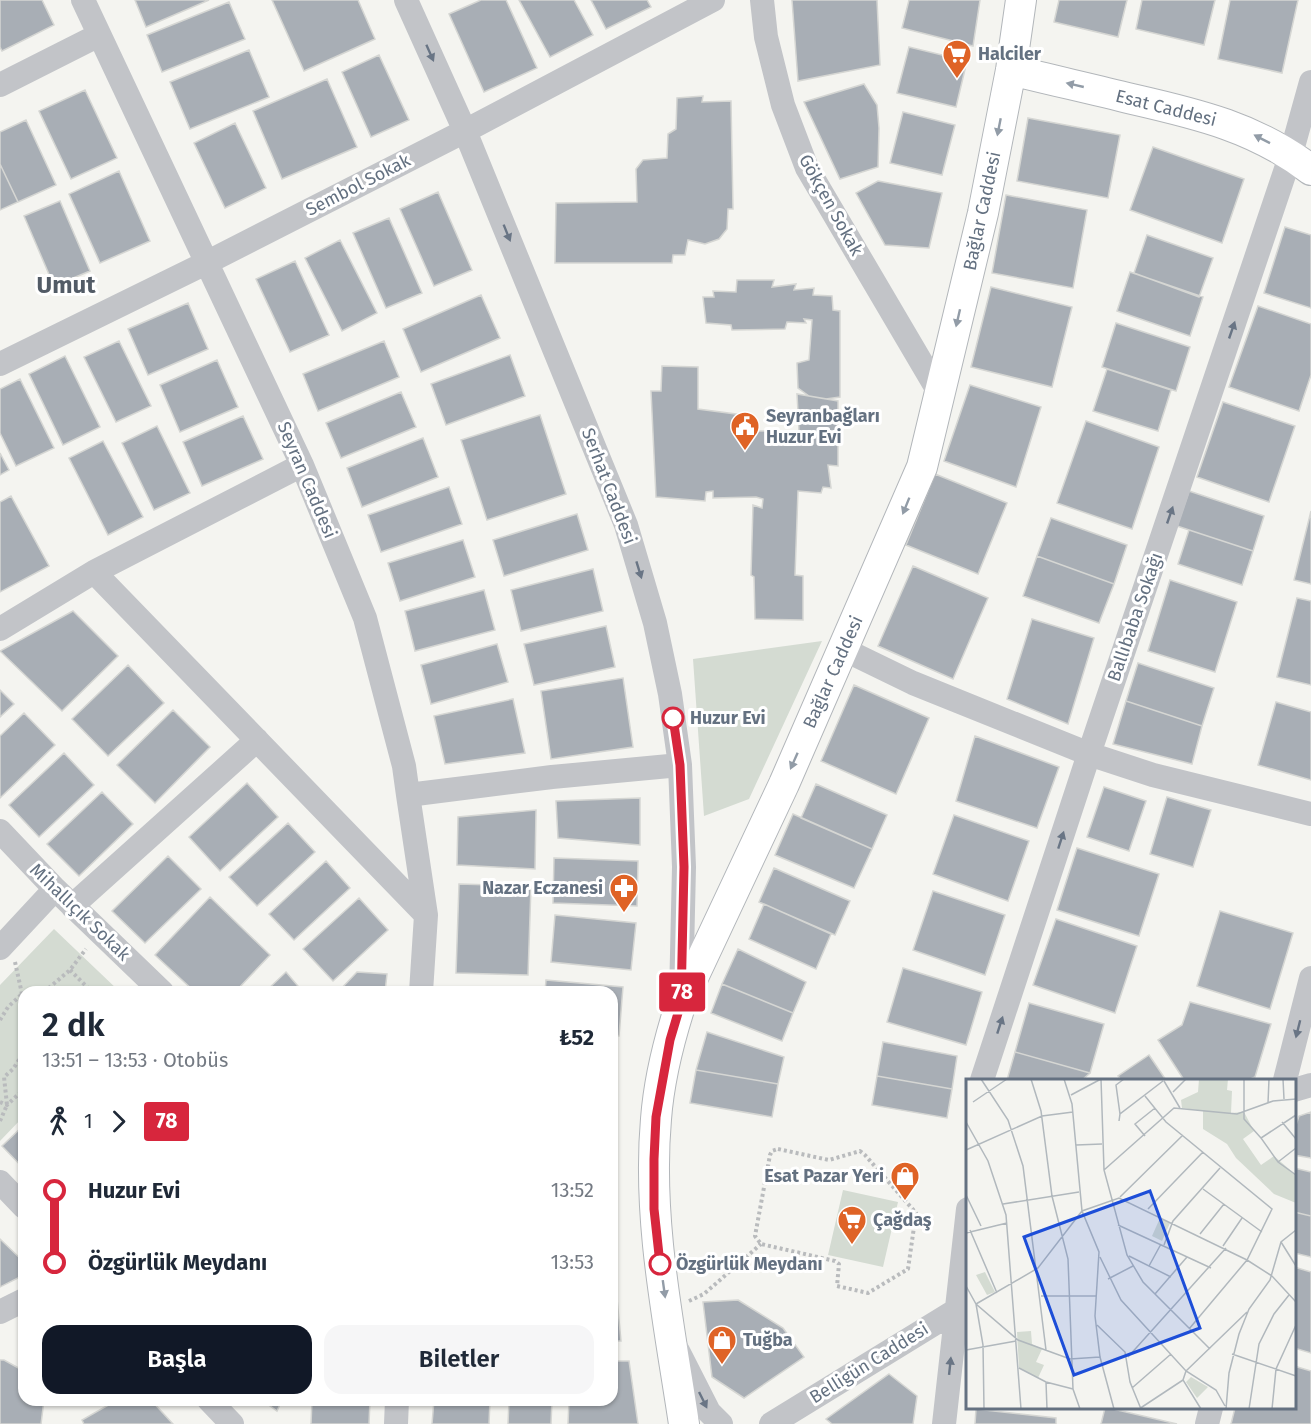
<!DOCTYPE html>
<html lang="tr">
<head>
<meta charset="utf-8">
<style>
  body { margin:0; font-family:"Fira Sans",sans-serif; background:#f6f6f7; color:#1f2937; height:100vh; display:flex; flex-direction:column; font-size:22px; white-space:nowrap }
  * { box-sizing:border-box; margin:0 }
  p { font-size:20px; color:#747a83 }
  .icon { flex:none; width:33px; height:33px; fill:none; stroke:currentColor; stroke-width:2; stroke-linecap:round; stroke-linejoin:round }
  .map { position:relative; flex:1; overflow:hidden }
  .details { position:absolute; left:18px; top:986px; width:600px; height:420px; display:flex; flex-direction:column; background:#fff; border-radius:18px; box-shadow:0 2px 4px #0004 }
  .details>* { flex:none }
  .badge { padding:0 12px; border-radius:4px; font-size:21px; line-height:39px }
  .map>.badge { position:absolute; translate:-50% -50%; box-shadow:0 0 0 3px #fff }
  .legs { display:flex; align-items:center; gap:9px; height:66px; padding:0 24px; font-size:20px }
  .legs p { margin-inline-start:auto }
  .overview { display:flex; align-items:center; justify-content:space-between; height:102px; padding:0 24px }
  h1 { font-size:33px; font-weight:600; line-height:45px }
  .primary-button { display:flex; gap:12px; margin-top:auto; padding:12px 24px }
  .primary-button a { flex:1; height:69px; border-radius:18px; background:#111827; color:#fff; font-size:24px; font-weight:600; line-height:69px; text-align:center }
  .primary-button a+a { background:#f6f6f7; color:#1f2937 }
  ul { padding:0 24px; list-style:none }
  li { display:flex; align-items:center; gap:21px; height:72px; font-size:22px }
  li i { display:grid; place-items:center; width:9px; height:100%; margin:0 8px; background:currentColor }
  li i::after { content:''; width:15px; height:15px; margin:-8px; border:4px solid; border-radius:50%; background:#fff }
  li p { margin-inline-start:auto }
  li:first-child i { background:linear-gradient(#0000 50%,currentColor 0) }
  li:last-child i { background:linear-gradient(currentColor 50%,#0000 0) }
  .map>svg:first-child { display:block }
  .green { fill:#d4dbd2 }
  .building { fill:#a8aeb5; stroke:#d5d6d3; stroke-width:1.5 }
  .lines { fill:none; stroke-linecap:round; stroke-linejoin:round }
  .major-casing { stroke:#b2b6ba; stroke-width:32 }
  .path { stroke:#b9bbbd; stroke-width:4; stroke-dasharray:3 3; stroke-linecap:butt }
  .minor { stroke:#c2c4c8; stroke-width:24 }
  .major { stroke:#fff; stroke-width:30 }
  .oneway { fill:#697585 }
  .oneway2 { fill:#929ca7 }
  .line-1-casing { stroke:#fff; stroke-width:14 }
  .line-1 { stroke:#d7263d; stroke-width:9 }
  .stop-1-dot { fill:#fff; stroke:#d7263d; stroke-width:3 }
  .labels { text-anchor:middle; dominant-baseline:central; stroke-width:6; stroke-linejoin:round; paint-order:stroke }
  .poi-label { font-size:18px; font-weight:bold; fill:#647181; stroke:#fff; text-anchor:start }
  .street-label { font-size:18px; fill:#647181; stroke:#fff }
  .stop-label { font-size:18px; font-weight:bold; fill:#647181; stroke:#fff; text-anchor:start }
  .district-label { font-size:24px; font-weight:bold; fill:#525b66; stroke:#fff }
  .inset-road { fill:none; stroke:#b1b8bd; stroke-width:1.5 }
  .view { fill:#1d4ed8; fill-opacity:0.15; stroke:#1d4ed8; stroke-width:3 }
  .inset-edge { fill:none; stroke:#647181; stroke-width:3 }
</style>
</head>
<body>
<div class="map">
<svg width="1311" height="1424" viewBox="0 0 1311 1424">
  <rect width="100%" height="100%" fill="#f4f4f0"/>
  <path class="green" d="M822,641l-73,158 -45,17 -11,-157z
    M54,929l65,62 -95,1v124l-24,25v-156z
    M843,1190l55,12 -15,65 -55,-12z"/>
  <path class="building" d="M0,0h42l12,25 -52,26 -2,-4z
    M135,0h74l-63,27z
    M272,0h86l17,39 -71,32z
    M481,0h25l31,68 -53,24 -35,-78z
    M519,0h55l19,35 -43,22z
    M591,0h56l4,7 -45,22z
    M792,0h85l3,65 -82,16z
    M909,0h71l-7,46 -71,-18z
    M1059,0h68l-9,37 -64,-15z
    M1142,0h73l-11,45 -68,-16z
    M1230,0h68l-16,73 -64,-14z
    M229,2l16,37 -83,33 -15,-37z
    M909,47l58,14 -11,46 -59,-14z
    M249,50l20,47 -79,32 -20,-47z
    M379,55l30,65 -38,17 -29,-65z
    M327,79l30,68 -75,32 -29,-68z
    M864,84l13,21 2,23 -1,39 -38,12 -36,-77z
    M85,90l32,68 -46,21 -32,-68z
    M703,96l-1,6 29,-1 2,108h-5l-1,20 -8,10 -14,5 -17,-4 -3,15h-12l-1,8h-117l1,-60 81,-1 -1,-33 7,-9 24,-2 1,-24 8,-5 1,-31z
    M903,112l52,13 -13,50 -52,-12z
    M1028,118l92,17 -12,63 -91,-17z
    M26,120l30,65 -38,17 -18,-38v-32z
    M235,123l31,65 -41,20 -31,-65z
    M1153,147l91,32 -22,64 -92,-33z
    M0,164l18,38 -18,8z
    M119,171l31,70 -50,22 -31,-69z
    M878,181l64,12 -13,55 -44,-3 -29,-52z
    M438,192l34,78 -38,16 -34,-77z
    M1006,195l81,15 -14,78 -81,-15z
    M60,201l30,70 -36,15 -30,-70z
    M389,218l33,75 -36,15 -33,-75z
    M1285,227l26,8v73l-47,-15z
    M1147,235l66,23 -14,39 -65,-24z
    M340,240l37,73 -35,18 -37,-73z
    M295,261l34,74 -39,17 -34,-73z
    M1130,272l73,25 -13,39 -73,-25z
    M737,280h37l-2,7 24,-3 -2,6 20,-2 -1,7 19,1 1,14 7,1v86l-14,2 -17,-3 -11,-8 -1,-25 12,-3 3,-40 -8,-1 2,4 -19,-1 -2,7 -53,1 -1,-5 -25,-2 -3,-26h11l-1,-6 23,1z
    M991,287l81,20 -20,80 -81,-20z
    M481,295l19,43 -79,34 -18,-43z
    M188,303l20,46 -60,26 -20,-46z
    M1258,306l53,18v51l-12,36 -70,-24z
    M1116,323l74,24 -14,44 -74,-24z
    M119,341l32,65 -35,16 -32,-65z
    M384,341l15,36 -81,34 -15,-37z
    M510,355l15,41 -79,29 -15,-41z
    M65,356l35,71 -37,18 -34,-71z
    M217,360l21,47 -58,25 -20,-47z
    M662,366l36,1v42l53,7 3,15h45l-2,-37 41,7v65l-10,-1 3,23 -8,-1 -2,6 -23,-2 -3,84 8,1v44l-48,-1 -1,-42 -3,-2 2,-70 9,3 1,-9 -7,-2 -43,1v-7l-7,1 -1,9 -49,-4 -5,-106h10z
    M1107,369l64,21 -13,41 -65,-20z
    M20,379l34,69 -38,18 -16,-33v-44z
    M970,385l71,22 -25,80 -72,-26z
    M401,392l15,35 -75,31 -15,-35z
    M1223,402l72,24 -26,76 -72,-25z
    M540,415l26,79 -79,26 -26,-80z
    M243,416l20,43 -61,27 -19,-44z
    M1086,421l73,26 -27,82 -75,-26z
    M157,426l33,67 -36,17 -32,-67z
    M423,438l15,39 -76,30 -15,-39z
    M103,441l40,76 -35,18 -39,-77z
    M0,453l9,17 -9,5z
    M935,474l72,29 -29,71 -72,-29z
    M449,487l13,37 -81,28 -13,-37z
    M1189,491l75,25 -11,35 -76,-25z
    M11,496l38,70 -49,26v-90z
    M1311,511v73l-17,-4z
    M577,514l11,36 -84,26 -11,-36z
    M1051,518l76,27 -13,39 -77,-28z
    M1189,530l64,21 -11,34 -64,-21z
    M463,540l12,37 -75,24 -12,-38z
    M1037,556l77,28 -15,39 -76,-27z
    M913,566l75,32 -35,81 -75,-33z
    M593,569l10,42 -82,20 -10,-41z
    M1170,580l67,22 -22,70 -67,-21z
    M484,590l11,40 -80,21 -10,-40z
    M1297,598l14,3v84l-34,-8z
    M73,611l45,45 -56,55 -62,-60z
    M1032,619l62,19 -26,86 -61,-25z
    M606,626l9,41 -81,18 -10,-41z
    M497,644l11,38 -77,22 -10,-39z
    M1138,663l76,25 -12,38 -76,-25z
    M128,665l36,38 -56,53 -36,-37z
    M623,678l10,69 -82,12 -10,-68z
    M854,685l75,33 -33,76 -75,-33z
    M0,690l14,14 -14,13z
    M513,699l12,54 -80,11 -11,-48z
    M1126,701l76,25 -10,38 -79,-20z
    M1276,702l35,10v68l-53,-15z
    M173,710l37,37 -55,56 -38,-38z
    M24,713l31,32 -55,53v-62z
    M975,736l84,31 -22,61 -81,-27z
    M64,753l30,32 -55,52 -30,-32z
    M247,783l31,34 -58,54 -31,-34z
    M816,784l71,31 -15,34 -71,-31z
    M1104,787l42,14 -17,50 -42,-14z
    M102,792l31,32 -54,52 -32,-32z
    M1167,797l44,13 -18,57 -43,-13z
    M640,798v47l-82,-7 -2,-37z
    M536,810l-1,59 -78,-4 1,-48z
    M793,814l79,35 -18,39 -79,-33z
    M954,815l75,26 -21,60 -75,-27z
    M288,823l27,29 -58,54 -28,-29z
    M1077,848l82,26 -20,62 -82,-26z
    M168,856l33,33 -56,54 -33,-32z
    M554,858l84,3 -1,45 -84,-3z
    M326,861l24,27 -56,52 -25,-26z
    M774,868l76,33 -15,34 -76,-33z
    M459,884l72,2 -3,89 -72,-2z
    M933,891l72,24 -20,60 -72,-25z
    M210,897l60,58 -35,37h-40l-40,-37z
    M359,898l29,32 -55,51 -30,-32z
    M764,904l67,30 -15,35 -67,-30z
    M1220,911l73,22 -23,76 -73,-23z
    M555,915l81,8 -5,47 -80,-8z
    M1056,919l81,27 -22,67 -82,-28z
    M738,949l68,33 -13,31 -71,-29z
    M903,968l79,24 -16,53 -79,-23z
    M286,972l17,20h-38z
    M357,972l30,2 -2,18h-47z
    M546,980l77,7 -4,49 -7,-1v-43h-67z
    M722,984l71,29 -11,28 -71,-28z
    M1190,1002l81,22 -16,53 -7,3h-64l-26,-40 24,-15z
    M1029,1003l75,21 -14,49 -75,-21z
    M707,1032l77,25 -6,27 -82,-14z
    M883,1042l74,14 -5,33 -75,-13z
    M1015,1052l75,21 -8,7h-75z
    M1149,1055l17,25h-45l-3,-4z
    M696,1070l82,14 -6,33 -82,-14z
    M877,1076l75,13 -5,29 -75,-13z
    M1311,1112v46l-17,-3v-24l5,-15z
    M24,1125v44l-22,-23z
    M1294,1168l17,4v44l-17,-4z
    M1294,1212l17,4v41l-17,-4z
    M0,1239l24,23v13l-24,12z
    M1294,1267l17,5v81l-17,-5z
    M612,1288h4l5,53h-9z
    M738,1300l45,28 21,29 -60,41 -32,-21 -9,-75z
    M0,1360h4l20,11v29h20l-3,24h-41z
    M612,1361h17l9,63h-70l1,-24h43z
    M1294,1366l17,5v53h-80l4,-16h59z
    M889,1374l28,22 -4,28h-81l-6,-5z
    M117,1400h34l22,24h-89l-2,-4z
    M262,1400h20l-5,11z
    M312,1400h58l-1,24h-58z
    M434,1400h56l-1,24h-57z
    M509,1400h43l-1,24h-43z
    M1105,1408h4l68,16h-76z
    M976,1409l80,9v6h-81z"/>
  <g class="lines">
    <g class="major-casing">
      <path id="major" d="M1011,70c40,10 81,19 121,29 66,15 125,29 179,71
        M684,1424c-15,-101 -37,-203 -28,-305 3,-40 13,-79 25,-116l103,-219 138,-317 61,-254 28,-143 10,-70"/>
    </g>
    <path class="path" d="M15,962l7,32
      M70,970l22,22
      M44,992l26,-22 16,-21
      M0,1020l8,-13 14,-13 2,13
      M0,1102l7,3 17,-16
      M0,1121l7,-16 -3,-28 9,-8 11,-17
      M778,1149l51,11 31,-9 5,4 51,58 -8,56 -40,24 -31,-7 2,-22 -4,-3 -74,-17 -6,-8 15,-81 2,-4z
      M689,1301l15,-7 57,-50"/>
    <path class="minor" d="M83,0l219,465 63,153 39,148 4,29 18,120 -5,77
      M406,0l59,131 161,394 29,98 15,71 10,71 4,102 -3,130
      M762,0l4,37 17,68 24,63 133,226
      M0,85l99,-50
      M0,364l208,-102 257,-131 248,-131
      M94,572l332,343
      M0,629l94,-57 208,-107
      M843,649l70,34 176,71 64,21 158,39
      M408,795l144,-18 128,-12
      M0,831l55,58 107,103
      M72,906l185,-166
      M0,948l55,-59
      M982,1080l107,-326 202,-600 20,-72
      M1285,1080l26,-102
      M1294,1090l17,-5
      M0,1182l24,25
      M0,1312l24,-12
      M678,1351l31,61 12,12
      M209,1400l23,24
      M396,1424l1,-24
      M771,1424l197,-121
      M944,1424l24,-215
      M1207,1424l4,-16"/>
    <use href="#major" class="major"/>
  </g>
  <defs><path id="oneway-solid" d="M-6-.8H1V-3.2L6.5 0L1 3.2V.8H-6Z" transform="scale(1.5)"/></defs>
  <g class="oneway">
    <use href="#oneway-solid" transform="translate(430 53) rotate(66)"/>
    <use href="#oneway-solid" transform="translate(507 233) rotate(68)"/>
    <use href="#oneway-solid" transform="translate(1232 330) rotate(-71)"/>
    <use href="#oneway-solid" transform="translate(1170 515) rotate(-71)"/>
    <use href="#oneway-solid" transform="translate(639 570) rotate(73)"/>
    <use href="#oneway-solid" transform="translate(1061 840) rotate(-72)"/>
    <use href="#oneway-solid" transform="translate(1000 1025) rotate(-72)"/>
    <use href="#oneway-solid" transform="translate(1298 1029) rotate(104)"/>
    <use href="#oneway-solid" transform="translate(950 1366) rotate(-84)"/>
    <use href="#oneway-solid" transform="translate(703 1400) rotate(64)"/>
  </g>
  <g class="oneway2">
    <use href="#oneway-solid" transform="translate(1075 85) rotate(-167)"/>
    <use href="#oneway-solid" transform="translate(999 127) rotate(101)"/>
    <use href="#oneway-solid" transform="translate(1262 139) rotate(-153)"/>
    <use href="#oneway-solid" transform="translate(958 318) rotate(103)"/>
    <use href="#oneway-solid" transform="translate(906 506) rotate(112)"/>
    <use href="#oneway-solid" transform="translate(794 761) rotate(114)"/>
    <use href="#oneway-solid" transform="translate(664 1289) rotate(82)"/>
  </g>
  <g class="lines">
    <g class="line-1-casing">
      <path id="line-1" d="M660,1264l-6,-55v-50l2,-42 14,-77 11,-37 3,-136 -4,-102 -7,-47"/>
    </g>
    <use href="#line-1" class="line-1"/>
  </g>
  <defs>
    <g id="supermarket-pin" transform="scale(1.5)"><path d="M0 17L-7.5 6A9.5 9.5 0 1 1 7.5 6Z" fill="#df6326" stroke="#fff"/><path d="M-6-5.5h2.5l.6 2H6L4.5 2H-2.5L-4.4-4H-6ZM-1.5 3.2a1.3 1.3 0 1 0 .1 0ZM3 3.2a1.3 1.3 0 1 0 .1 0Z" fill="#fff"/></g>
    <g id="civic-pin" transform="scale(1.5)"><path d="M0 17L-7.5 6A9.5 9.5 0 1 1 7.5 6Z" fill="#df6326" stroke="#fff"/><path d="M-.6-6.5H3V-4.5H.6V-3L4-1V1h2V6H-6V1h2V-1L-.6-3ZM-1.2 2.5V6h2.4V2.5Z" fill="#fff"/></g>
    <g id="pharmacy-pin" transform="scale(1.5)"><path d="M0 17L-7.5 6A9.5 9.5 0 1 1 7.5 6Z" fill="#df6326" stroke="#fff"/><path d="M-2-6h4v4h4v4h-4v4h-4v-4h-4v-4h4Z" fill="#fff"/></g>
    <g id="shop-pin" transform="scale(1.5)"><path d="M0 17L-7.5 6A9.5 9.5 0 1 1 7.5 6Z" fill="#df6326" stroke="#fff"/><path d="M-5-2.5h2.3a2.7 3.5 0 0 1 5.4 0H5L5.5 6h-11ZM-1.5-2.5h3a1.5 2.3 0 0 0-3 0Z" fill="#fff"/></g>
  </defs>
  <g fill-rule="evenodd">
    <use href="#supermarket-pin" x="957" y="54"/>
    <use href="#civic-pin" x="745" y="426"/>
    <use href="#pharmacy-pin" x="624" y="888"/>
    <use href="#shop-pin" x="905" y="1176"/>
    <use href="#supermarket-pin" x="852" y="1220"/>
    <use href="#shop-pin" x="722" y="1340"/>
  </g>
  <g class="stop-1-dot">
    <circle cx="673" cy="718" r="10"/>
    <circle cx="660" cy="1264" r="10"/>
  </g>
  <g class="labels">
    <g class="poi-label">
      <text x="978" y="54">Halciler</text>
      <text x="766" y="416">Seyranbağları<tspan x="766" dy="21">Huzur Evi</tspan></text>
      <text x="603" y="888" text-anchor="end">Nazar Eczanesi</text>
      <text x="884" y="1176" text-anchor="end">Esat Pazar Yeri</text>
      <text x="873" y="1220">Çağdaş</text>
      <text x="743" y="1340">Tuğba</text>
    </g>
    <g class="street-label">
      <text transform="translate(1166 108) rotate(14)">Esat Caddesi</text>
      <text transform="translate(358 185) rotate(-27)">Sembol Sokak</text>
      <text transform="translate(831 205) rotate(61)">Gökçen Sokak</text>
      <text transform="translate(982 211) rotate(-78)">Bağlar Caddesi</text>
      <text transform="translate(307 480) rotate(67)">Seyran Caddesi</text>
      <text transform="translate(609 486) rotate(69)">Serhat Caddesi</text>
      <text transform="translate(1135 617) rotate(-71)">Ballıbaba Sokağı</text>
      <text transform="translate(833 672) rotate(-66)">Bağlar Caddesi</text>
      <text transform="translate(80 912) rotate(44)">Mihallıçık Sokak</text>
      <text transform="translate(869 1363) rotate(-32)">Belligün Caddesi</text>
    </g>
    <g class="stop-label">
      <text x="690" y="718">Huzur Evi</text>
      <text x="676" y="1264">Özgürlük Meydanı</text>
    </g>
    <g class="district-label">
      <text x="66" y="285">Umut</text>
    </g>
  </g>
  <g transform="translate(966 1079)">
    <rect width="330" height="330" fill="#f4f4f0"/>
    <path d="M233,0h29l-1,11 5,1 -1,22 13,-1 10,19 -11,8 18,26 13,-9 22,19v28l-22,-9 -38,-36 -9,-14 -24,-15v-18l-21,-3 -1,-8 17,-8zM194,139l10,5 -8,18 -10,-5zM19,193l10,20 -8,3 -11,-20zM65,252l1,13 10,5 -6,13 8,3 -6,13 -19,-10 -2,-36zM225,298l17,10 -11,11 -11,-16z" fill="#d4dbd2"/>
    <path class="inset-road" d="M15,0l27,41 15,46 23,184M65,0l10,32 11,85 16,63 5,130 7,20M98,0l8,25 10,107 17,41 -4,64 5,41 14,52M135,0l3,91 23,85 16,27 67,67M278,0v40l17,19M317,0l1,20M198,2l16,27M207,13l13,-13M105,16l30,-16M179,17l21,26 106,87 -25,51 -58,69M7,23l34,-23M302,24l1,-24M154,35l-4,-29 8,-6M330,36l-35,23 17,24 18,13M153,42l1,-7 43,-33M0,43l22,39 18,54 15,194M316,43l14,17M179,57l-10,-12 20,-16M110,66l26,-1M0,71l76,-34 31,-4M312,83l18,-14M138,91l70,-62 63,6 36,-13 23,-2M237,110l59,43M0,116l15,31M154,118l63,-62M37,125l76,-12M182,130l55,-57M152,146l93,43M4,151l27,63M0,154l41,-10M234,155l24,-30M315,163l15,24M198,166l9,-24 47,-53M257,167l19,-28M163,177l42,21M134,178l21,43 65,71 30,19 9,16M183,187l12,-22M142,200l25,-13M0,207l10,18 42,36 52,19 30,-2M189,215l32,-37M75,217h55M10,225l62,-36 44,-57 37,-13 128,62 25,16 24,26M10,225l7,41 1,64M131,246l28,27 5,30 11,27M0,271l50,-9M266,275l64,22M162,278l98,-109M53,289l27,14 27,7M220,292l61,-59M220,292l-3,9 18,29M80,303l1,27M166,309l39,-34M173,330l44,-29M260,330l3,-36 10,-39 10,-25 21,-29 11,-38 15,-12M283,330l10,-65 15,-30 15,-19M306,330l4,-40 20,-44"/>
    <path class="view" d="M184,112l50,137 -126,47 -50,-138z"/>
    <rect width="330" height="330" class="inset-edge"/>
  </g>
</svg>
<b class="badge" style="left:682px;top:992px;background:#d7263d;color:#fff">78</b>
<section class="details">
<div class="overview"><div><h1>2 dk</h1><p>13:51 – 13:53 · Otobüs</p></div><b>₺52</b></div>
<div class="legs"><svg class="icon" aria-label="walk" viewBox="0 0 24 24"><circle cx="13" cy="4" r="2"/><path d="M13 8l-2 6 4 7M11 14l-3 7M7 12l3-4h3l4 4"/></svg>1<svg class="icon" aria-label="forward" viewBox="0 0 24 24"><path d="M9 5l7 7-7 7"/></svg><b class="badge" style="background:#d7263d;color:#fff">78</b></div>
<ul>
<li><i style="color:#d7263d"></i><b>Huzur Evi</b><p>13:52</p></li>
<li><i style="color:#d7263d"></i><b>Özgürlük Meydanı</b><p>13:53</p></li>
</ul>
<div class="primary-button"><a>Başla</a><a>Biletler</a></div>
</section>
</div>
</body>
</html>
